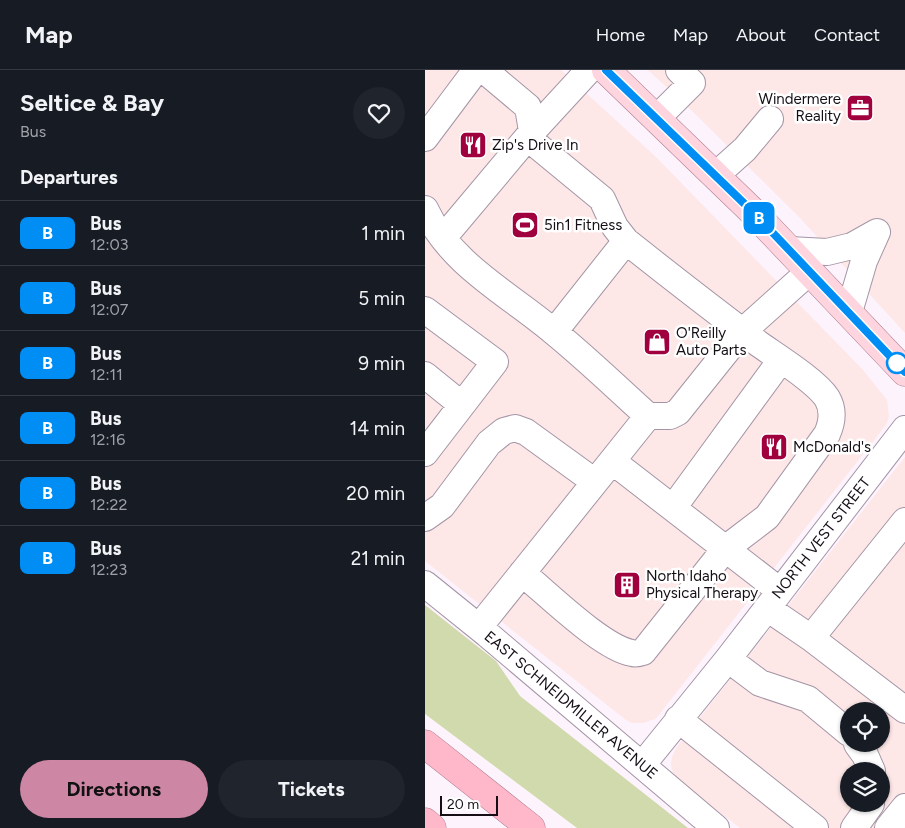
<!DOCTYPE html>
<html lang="en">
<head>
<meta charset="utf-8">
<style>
  body { margin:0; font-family:Figtree,sans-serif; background:#20242c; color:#f1f3f6; height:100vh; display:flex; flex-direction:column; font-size:19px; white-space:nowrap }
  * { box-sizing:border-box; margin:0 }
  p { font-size:16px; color:#9ea1a6 }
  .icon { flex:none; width:28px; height:28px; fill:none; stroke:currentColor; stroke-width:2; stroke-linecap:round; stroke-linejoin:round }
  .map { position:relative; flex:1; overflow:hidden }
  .side { display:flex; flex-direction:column; background:#171b24; width:425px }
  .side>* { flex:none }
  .badge { padding:0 10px; border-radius:8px; font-size:18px; line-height:32px }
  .fabs { position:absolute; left:415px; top:632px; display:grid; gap:10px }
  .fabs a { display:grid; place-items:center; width:50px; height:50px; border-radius:50%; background:#171b24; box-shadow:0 1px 4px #0004; font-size:25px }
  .scale { position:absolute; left:15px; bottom:12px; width:58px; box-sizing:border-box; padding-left:5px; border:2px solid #150f15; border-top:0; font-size:14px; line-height:18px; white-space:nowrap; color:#150f15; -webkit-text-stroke:4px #fff; paint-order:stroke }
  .map>.badge { position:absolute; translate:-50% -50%; box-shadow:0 0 0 2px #fff }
  h2 { padding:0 20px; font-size:19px; line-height:45px }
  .round { display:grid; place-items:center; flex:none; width:52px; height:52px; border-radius:26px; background:#20242c }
  .summary { display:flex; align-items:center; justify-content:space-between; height:85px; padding:0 20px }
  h1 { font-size:24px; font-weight:700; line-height:38px }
  .primary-button { display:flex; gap:10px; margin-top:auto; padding:10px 20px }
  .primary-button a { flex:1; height:58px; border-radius:30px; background:#cd86a3; color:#111; font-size:20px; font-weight:700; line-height:58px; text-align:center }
  .primary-button a+a { background:#20242c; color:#f1f3f6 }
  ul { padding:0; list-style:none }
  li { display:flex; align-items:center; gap:15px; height:65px; padding:0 20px; border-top:1px solid #363941 }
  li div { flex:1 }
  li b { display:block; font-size:19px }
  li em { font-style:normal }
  li .badge { min-width:55px; font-weight:700; text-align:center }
  header { display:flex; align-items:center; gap:30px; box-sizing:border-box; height:70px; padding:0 25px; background:#171b24; border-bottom:1px solid #363941 }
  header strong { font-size:24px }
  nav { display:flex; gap:28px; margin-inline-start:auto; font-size:18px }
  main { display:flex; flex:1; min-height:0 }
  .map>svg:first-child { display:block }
  .commercial { fill:#fde7e7; fill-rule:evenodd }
  .green { fill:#d1daac }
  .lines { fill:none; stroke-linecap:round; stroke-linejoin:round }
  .minor-casing { stroke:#a495a6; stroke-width:28 }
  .major-casing { stroke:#ac7d8b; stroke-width:29 }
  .highway-casing { stroke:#ac7d8b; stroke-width:29 }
  .minor { stroke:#fff; stroke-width:26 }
  .major { stroke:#fed4df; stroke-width:28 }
  .highway { stroke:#feb8ca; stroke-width:28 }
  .line-casing { stroke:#fff; stroke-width:11 }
  .line { stroke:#008ef5; stroke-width:8 }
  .stop-dot { fill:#fff; stroke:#008ef5; stroke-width:2.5 }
  .labels { text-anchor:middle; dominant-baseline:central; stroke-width:5; stroke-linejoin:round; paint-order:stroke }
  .poi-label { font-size:15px; fill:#150f15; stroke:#fff; text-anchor:start }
  .street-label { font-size:15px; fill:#150f15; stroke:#fff }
</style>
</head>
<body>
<header>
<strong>Map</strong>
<nav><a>Home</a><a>Map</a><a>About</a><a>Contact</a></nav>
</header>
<main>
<section class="side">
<div class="summary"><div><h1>Seltice &amp; Bay</h1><p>Bus</p></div><a class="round"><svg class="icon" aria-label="heart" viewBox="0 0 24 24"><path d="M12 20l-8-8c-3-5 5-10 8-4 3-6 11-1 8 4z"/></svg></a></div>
<h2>Departures</h2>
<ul>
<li><span class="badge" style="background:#008ef5;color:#fff">B</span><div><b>Bus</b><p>12:03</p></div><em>1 min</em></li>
<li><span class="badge" style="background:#008ef5;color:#fff">B</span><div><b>Bus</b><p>12:07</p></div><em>5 min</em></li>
<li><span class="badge" style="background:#008ef5;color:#fff">B</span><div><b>Bus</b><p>12:11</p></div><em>9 min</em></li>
<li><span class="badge" style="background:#008ef5;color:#fff">B</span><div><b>Bus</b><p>12:16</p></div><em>14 min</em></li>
<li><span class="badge" style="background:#008ef5;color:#fff">B</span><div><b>Bus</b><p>12:22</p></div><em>20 min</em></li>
<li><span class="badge" style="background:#008ef5;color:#fff">B</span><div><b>Bus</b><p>12:23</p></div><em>21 min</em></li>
</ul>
<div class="primary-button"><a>Directions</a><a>Tickets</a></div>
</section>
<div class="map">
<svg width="480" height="758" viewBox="0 0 480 758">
  <rect width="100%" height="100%" fill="#fdf3fd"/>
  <path class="commercial" d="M0,0h136l96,88 206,212 24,30 2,16 -2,7 -5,7 -224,286 -3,3 -12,4h-11l-6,-3 -201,-159z
    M223,0h257v263l-105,-115 -111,-110z
    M480,387v371h-165l-59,-46 -8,-9 -2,-8 1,-8 4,-9zM424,641h32v33h-32zM424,701h32v33h-32z"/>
  <path class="green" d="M0,535l71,56 24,35 168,132h-111l-152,-114z"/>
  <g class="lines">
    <g class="minor-casing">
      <path id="minor" d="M59,0l44,37 6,36 68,56 13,28 11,14c44,35 88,69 133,103 17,12 57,37 68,54 7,12 5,25 0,36l-60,83 -42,32 -82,103c-3,1 -8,2 -11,1 -30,-5 -85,-60 -110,-80
        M232,48l35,-35 -13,-13
        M0,68l51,-68
        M291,105l29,-26 25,-30
        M0,139c25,55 84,85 129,123 32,26 63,56 94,84l-169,211
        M18,168l89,-106 57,-62
        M364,180l38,2 25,-6 25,-14 -13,29 -15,51
        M0,240l70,52 -70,91
        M129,262l72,-91
        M0,305l37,30
        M223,346h22l8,-4 64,-80 68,-61
        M187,391l168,130
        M248,438l108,-148
        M0,448l17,-12 47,-63 15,-12 11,-3 11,4 69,50
        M0,514l62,50 229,194
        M342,538l44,30 94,-117
        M386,568l94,72
        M303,589l32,24 48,16 41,34
        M253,649l137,109
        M432,674l8,11 7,16
        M218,694l85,-105 177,-230
        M429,758l17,-24
        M463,758l17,-21"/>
    </g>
    <g class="major-casing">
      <path id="major" d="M181,0l147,142 152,160"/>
    </g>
    <g class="highway-casing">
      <path id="highway" d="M0,674l106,84
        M0,752l7,6"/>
    </g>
    <use href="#minor" class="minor"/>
    <use href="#major" class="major"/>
    <use href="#highway" class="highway"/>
  </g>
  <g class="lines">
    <g class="line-casing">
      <path id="line" d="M181,0l147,142 152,160"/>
    </g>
    <use href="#line" class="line"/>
  </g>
  <defs>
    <g id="office-square" transform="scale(1.4375)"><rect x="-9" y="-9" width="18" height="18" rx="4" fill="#a0013e" stroke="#fff"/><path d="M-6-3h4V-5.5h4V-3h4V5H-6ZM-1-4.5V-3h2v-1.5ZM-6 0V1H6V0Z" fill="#fff"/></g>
    <g id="restaurant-square" transform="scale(1.4375)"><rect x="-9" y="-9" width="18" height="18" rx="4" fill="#a0013e" stroke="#fff"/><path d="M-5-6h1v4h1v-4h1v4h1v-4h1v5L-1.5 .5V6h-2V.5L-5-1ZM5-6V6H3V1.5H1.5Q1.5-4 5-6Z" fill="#fff"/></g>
    <g id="stadium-square" transform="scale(1.4375)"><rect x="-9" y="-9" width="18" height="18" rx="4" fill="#a0013e" stroke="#fff"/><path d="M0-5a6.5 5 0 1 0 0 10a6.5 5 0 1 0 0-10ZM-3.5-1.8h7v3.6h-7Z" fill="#fff"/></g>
    <g id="shop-square" transform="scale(1.4375)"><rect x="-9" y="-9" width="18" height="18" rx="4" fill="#a0013e" stroke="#fff"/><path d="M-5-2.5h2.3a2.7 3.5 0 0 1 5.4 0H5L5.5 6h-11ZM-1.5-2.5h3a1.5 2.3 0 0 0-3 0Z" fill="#fff"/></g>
    <g id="building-square" transform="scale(1.4375)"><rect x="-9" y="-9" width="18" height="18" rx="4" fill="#a0013e" stroke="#fff"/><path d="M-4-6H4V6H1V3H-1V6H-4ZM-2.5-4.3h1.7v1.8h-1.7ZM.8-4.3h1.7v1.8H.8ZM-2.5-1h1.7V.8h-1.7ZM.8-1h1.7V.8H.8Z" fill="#fff"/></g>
  </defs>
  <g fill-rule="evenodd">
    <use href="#office-square" x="435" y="38"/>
    <use href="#restaurant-square" x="48" y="75"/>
    <use href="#stadium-square" x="100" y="155"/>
    <use href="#shop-square" x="232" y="272"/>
    <use href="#restaurant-square" x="349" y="377"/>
    <use href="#building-square" x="202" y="515"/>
  </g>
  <circle class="stop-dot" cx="472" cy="293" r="10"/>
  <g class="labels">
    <g class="poi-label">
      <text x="416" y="29" text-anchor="end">Windermere<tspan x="416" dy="17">Reality</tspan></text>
      <text x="67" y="75">Zip's Drive In</text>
      <text x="119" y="155">5in1 Fitness</text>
      <text x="251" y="263">O'Reilly<tspan x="251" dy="17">Auto Parts</tspan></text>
      <text x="368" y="377">McDonald's</text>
      <text x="221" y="506">North Idaho<tspan x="221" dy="17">Physical Therapy</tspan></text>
    </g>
    <g class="street-label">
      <text transform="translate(396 468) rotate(-52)">NORTH VEST STREET</text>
      <text transform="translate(146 635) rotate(40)">EAST SCHNEIDMILLER AVENUE</text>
    </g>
  </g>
</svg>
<div class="fabs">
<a><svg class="icon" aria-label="locate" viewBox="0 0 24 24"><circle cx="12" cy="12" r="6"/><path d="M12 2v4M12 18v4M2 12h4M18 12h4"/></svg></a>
<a><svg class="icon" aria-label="layers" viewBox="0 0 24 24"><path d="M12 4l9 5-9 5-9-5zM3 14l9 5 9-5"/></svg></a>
</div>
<div class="scale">20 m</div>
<b class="badge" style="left:334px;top:148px;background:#008ef5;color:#fff">B</b>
</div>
</main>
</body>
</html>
